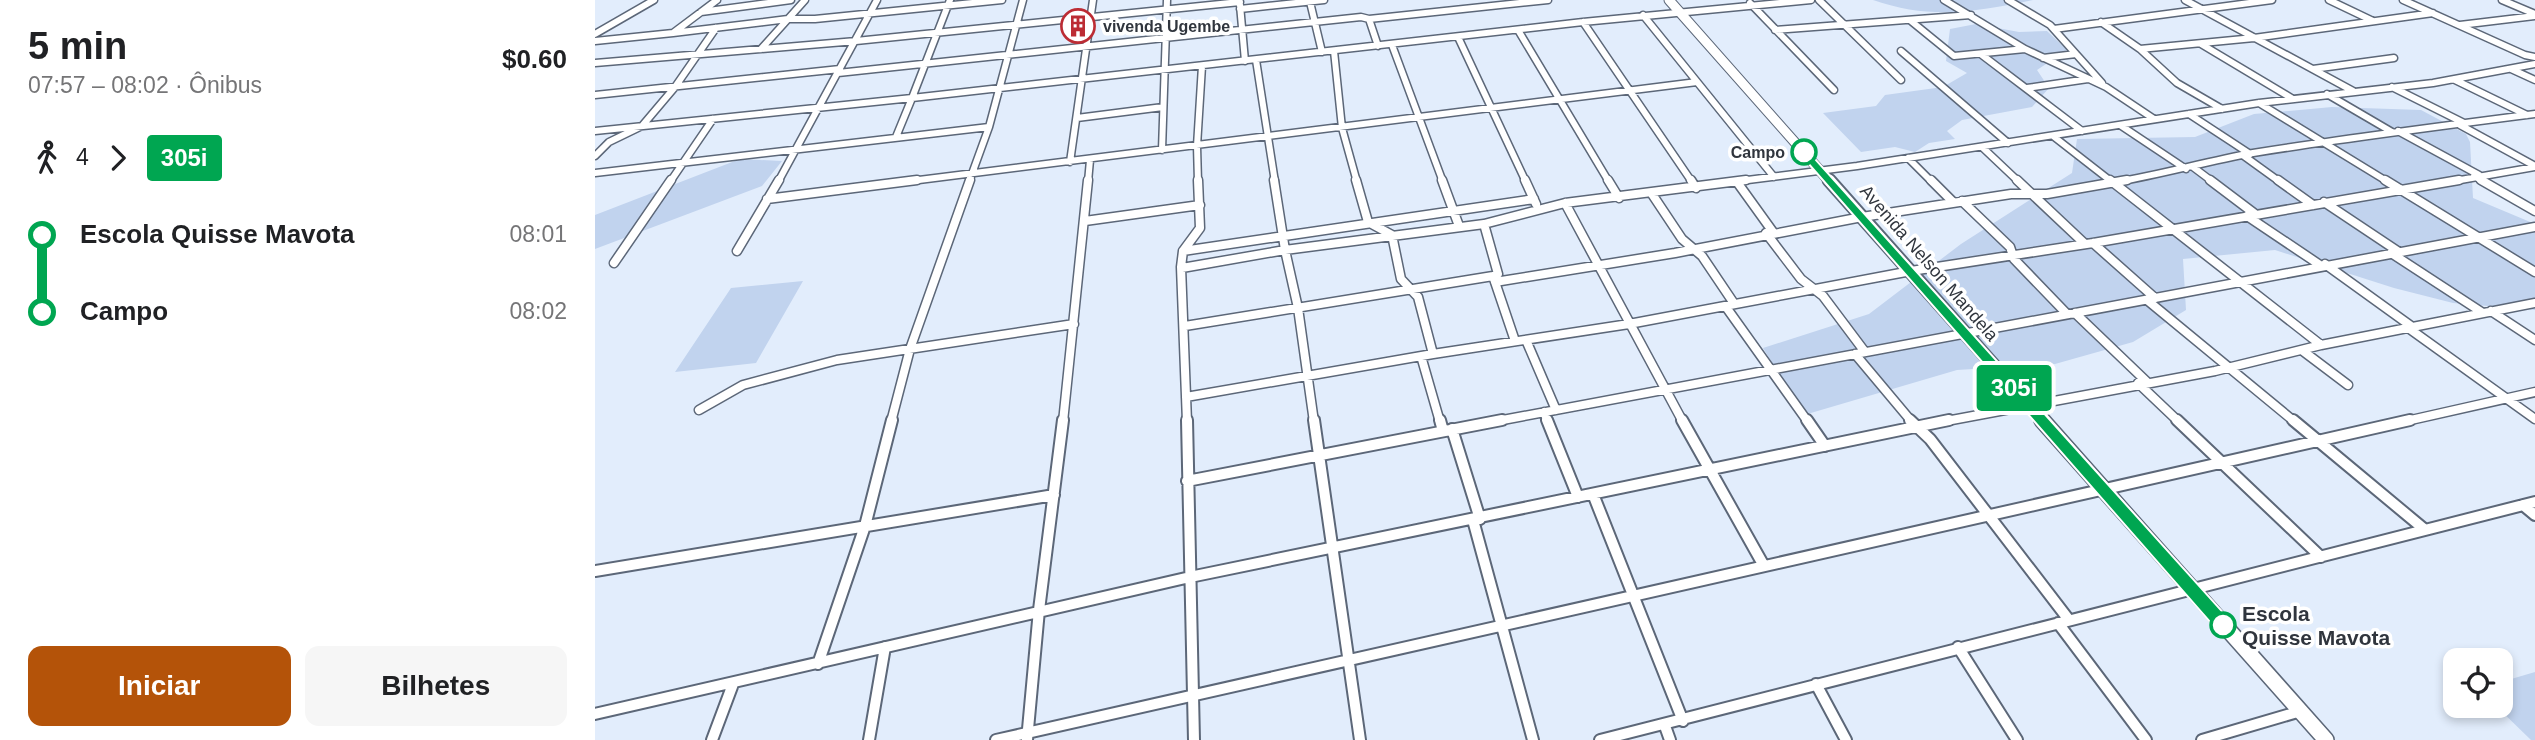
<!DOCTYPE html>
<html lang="pt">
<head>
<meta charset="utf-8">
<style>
  body { margin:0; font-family:Arial,sans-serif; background:#f6f6f6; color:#202124; height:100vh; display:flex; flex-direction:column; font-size:26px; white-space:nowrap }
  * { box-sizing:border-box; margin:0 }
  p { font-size:23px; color:#757577 }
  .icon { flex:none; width:38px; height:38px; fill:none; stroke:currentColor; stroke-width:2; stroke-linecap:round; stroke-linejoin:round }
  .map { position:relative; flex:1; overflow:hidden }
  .sheet { display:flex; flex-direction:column; background:#fff; width:595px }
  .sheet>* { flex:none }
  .badge { padding:0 14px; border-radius:5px; font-size:24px; line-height:46px }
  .tools { position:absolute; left:1848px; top:648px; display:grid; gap:14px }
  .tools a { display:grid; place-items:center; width:70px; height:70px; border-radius:14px; background:#fff; box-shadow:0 4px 10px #0003; font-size:35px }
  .map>.badge { position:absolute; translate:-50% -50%; box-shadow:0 0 0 4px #fff }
  .legs { display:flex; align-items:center; gap:10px; height:77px; padding:0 28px; font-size:23px }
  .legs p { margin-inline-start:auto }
  .overview { display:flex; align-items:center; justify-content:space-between; height:119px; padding:0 28px }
  h1 { font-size:38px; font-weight:600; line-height:52px }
  .action { display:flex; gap:14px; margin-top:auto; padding:14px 28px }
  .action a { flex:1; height:80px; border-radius:14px; background:#b45309; color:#fff; font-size:28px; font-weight:600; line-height:80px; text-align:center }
  .action a+a { background:#f6f6f6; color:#202124 }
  ul { padding:0 28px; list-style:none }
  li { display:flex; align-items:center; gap:24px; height:77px; font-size:26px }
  li i { display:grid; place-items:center; width:10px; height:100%; margin:0 9px; background:currentColor }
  li i::after { content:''; width:18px; height:18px; margin:-9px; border:5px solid; border-radius:50%; background:#fff }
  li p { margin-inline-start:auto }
  li:first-child i { background:linear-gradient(#0000 50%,currentColor 0) }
  li:last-child i { background:linear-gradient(currentColor 50%,#0000 0) }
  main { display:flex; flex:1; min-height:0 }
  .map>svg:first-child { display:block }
  .green { fill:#c1d3ee }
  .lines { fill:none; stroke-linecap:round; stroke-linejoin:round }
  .street-far2-casing { stroke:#5c6778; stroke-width:9 }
  .street-far1-casing { stroke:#5c6778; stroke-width:11 }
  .street-casing { stroke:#5c6778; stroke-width:14 }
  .secondary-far2-casing { stroke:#5c6778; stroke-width:11 }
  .secondary-far1-casing { stroke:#5c6778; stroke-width:15 }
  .secondary-casing { stroke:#5c6778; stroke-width:18 }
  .street-far2 { stroke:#fff; stroke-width:6 }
  .street-far1 { stroke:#fff; stroke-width:8 }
  .street { stroke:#fff; stroke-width:10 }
  .secondary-far2 { stroke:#fff; stroke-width:9 }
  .secondary-far1 { stroke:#fff; stroke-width:11 }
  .secondary { stroke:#fff; stroke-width:15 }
  .line-1 { fill:#00a651; stroke:#fff; stroke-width:2 }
  .stop-1-dot { fill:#fff; stroke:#00a651; stroke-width:3.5 }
  .labels { text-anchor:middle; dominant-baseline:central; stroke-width:7; stroke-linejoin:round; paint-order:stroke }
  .far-poi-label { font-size:16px; font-weight:bold; fill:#30353d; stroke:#fff; text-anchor:start }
  .far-stop-label { font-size:16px; font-weight:bold; fill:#30353d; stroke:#fff; text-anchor:end }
  .street-label { font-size:18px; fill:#30353d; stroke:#fff }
  .near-stop-label { font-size:21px; font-weight:bold; fill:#30353d; stroke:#fff; text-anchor:start }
</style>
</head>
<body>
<main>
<section class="sheet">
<div class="overview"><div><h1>5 min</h1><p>07:57 – 08:02 · Ônibus</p></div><b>$0.60</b></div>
<div class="legs"><svg class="icon" aria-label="walk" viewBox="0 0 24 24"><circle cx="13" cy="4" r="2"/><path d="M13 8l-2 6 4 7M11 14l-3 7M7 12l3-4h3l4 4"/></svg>4<svg class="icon" aria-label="forward" viewBox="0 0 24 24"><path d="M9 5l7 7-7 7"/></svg><b class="badge" style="background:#00a651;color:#fff">305i</b></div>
<ul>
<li><i style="color:#00a651"></i><b>Escola Quisse Mavota</b><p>08:01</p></li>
<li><i style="color:#00a651"></i><b>Campo</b><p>08:02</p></li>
</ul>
<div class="action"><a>Iniciar</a><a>Bilhetes</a></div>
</section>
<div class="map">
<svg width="1940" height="740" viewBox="0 0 1940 740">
  <rect width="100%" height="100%" fill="#e2edfc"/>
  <path class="green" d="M1278,0h160c-57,12 -103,20 -160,0z
    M1381,24l43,8 28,-1 20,19 -30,20 12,18 -17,19 -70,13 -15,11 8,8 -26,4 -14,9 -20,-5 -34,5 -38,-39 53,-7 9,-11 58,-8 24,-14 -21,-12 4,-32z
    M1737,107l89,3 45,24 4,8 3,56 62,26v86l-82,-7 -59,-15 -119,-38 -92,9 3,51 -53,32 -78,22 -98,6 -153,45 -41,-67 106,-34 92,-70 111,-71 5,-34 118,-2 59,-23z
    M145,159l42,2 -20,25 -167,63v-34z
    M208,281l-47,82 -81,9 56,-84z
    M1940,672v68h-4l-36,-35h6v-23z"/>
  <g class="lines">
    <g class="street-far2-casing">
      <path id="street-far2" d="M210,0l-17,19h27l187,-19
        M355,0l-38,98 671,-76 228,-22
        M1224,0l82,80
        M1349,0l81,49 81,38 48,32
        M1413,0l42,25 52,58
        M1590,0l168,91
        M1734,0l44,21
        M1808,0l122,55 10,2
        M1907,0l33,14
        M715,2l12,50
        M1155,3l84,87
        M645,5l5,56
        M645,9l84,-9
        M106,12l90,-12
        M1048,15l131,162
        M774,19l179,-19
        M1316,21l43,35 71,-7
        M988,22l109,160
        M1506,22l39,27 37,34 45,26
        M1865,25l75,-9
        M1459,29l218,-29
        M923,30l91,152
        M1180,30l196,-15
        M78,33l115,-14
        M0,34l59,-34
        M863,37l68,145
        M0,41l78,-8 44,-33
        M1606,44l92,55
        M797,45l51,137
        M166,49l27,-30
        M1545,49l114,-11 179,-25
        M739,51l8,77 15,54
        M1306,51l107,92
        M1387,55l100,76
        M1448,58l33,-4
        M661,60l19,122
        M0,63l261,-22 384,-39
        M1718,69l81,-11
        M1916,69l24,11
        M243,73l523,-56 8,2 9,27
        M1860,80l72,35
        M1797,87l72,36
        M1432,88l61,-9
        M1732,94l65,38
        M0,95l245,-26
        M1664,103l129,79
        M1594,114l61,40
        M482,118l86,-11
        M1525,125l66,44
        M1865,125l75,41
        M0,131l317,-33 -16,39
        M1803,131l81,44
        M1458,136l59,46
        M1387,147l37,35
        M567,150l5,-150
        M0,156l14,-14 33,-16 33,-39 41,-59
        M1649,156l36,26
        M1313,158l24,24
        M475,162l23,-162
        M1598,167l20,15
        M0,173l394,-46
        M1879,176l10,6
        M75,182l43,-63
        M183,182l99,-182
        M308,182l794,-100
        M374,182l20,-55 34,-127
        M493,182l2,-22
        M603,182l-1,-36 5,-80
        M1137,182l125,-16 402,-63 174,-20 102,-19
        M1522,182c46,-8 91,-21 136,-29 94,-15 188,-27 282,-39
        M1854,182l86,-15"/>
    </g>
    <g class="street-far1-casing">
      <path id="street-far1" d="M679,180l11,70 13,58 16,114
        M761,180l12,42 24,13 9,44 17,18 15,57
        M847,180l17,46
        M930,180l11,24
        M1013,180l11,18
        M1096,180l5,8
        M1336,180l22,22
        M1422,180l68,64
        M1515,180l211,165
        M1615,180l45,34
        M1683,180l35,25
        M1790,180l150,92
        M1886,180l54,31
        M1142,182l36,50
        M1057,194l30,45 20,17 31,46
        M172,199l150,-19
        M1367,201l48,46 4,12 53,55
        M1729,202l75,50
        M970,203l118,219
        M1652,216l73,49
        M490,221l115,-16
        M889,224l14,50 -5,2 22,65
        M1171,233l35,46 22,17 42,56
        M1498,243l62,55
        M142,251l42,-71
        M588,251l351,-52
        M1796,253l92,60
        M19,263l57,-83
        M1730,264l86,62
        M587,268l103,-18 199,-26 81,-21 181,-23
        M900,282l180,-29 187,-36 149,-23h36l80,-14
        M1552,300l148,122
        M1131,307l82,115
        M1896,311l44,29
        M1480,313l72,69
        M590,326l308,-50
        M1812,327l128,92
        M931,340l30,70
        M1708,351l45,34
        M1260,354l57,68
        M826,356l19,66
        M1543,383l41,39
        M591,397l247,-43 196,-30 282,-53 182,-28 366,-63
        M104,410l44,-25 94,-25 237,-36
        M949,412l4,10
        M296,422l19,-73 60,-169
        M468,422l25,-242
        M592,422l-6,-155 2,-16 17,-23 -2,-48
        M897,422l1043,-195
        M1346,422l274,-51 106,-26 214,-42
        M1807,422l133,-30"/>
    </g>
    <g class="street-casing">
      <path id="street" d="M592,420l7,320
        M719,420l46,320
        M845,420l3,11
        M952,420l31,77
        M1087,420l82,146
        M1212,420l18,26
        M1315,420l20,19 139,181
        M1582,420l144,137
        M1698,420l131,109
        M857,429l28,90
        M592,481l315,-61
        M998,494l90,227
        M1928,505l12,10
        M878,520l60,220
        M0,571l459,-76
        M1463,623l88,117
        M1363,647l59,93
        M223,664l47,-138 27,-106
        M1221,684l30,56
        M0,714l595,-137 759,-157
        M1070,726l5,14
        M117,740l21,-56
        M274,740l16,-93
        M401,740l1414,-320
        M432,740l12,-130 24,-190
        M1005,740l935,-238
        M1607,740l99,-29"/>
    </g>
    <g class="secondary-far2-casing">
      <path id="secondary-far2" d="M1074,0l161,182"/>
    </g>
    <g class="secondary-far1-casing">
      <path id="secondary-far1" d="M1234,180l215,242"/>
    </g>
    <g class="secondary-casing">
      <path id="secondary" d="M1447,420l284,320"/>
    </g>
    <use href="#street-far2" class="street-far2"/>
    <use href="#street-far1" class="street-far1"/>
    <use href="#street" class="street"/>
    <use href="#secondary-far2" class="secondary-far2"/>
    <use href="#secondary-far1" class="secondary-far1"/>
    <use href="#secondary" class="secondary"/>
  </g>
  <path class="line-1" d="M1209,149l3,1 422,469 3,6 -3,5 -6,2 -6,-2 -417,-476v-4z"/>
  <defs>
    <g id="building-ring" transform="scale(1.75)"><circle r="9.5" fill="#fff" stroke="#bc2c34" stroke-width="1.5"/><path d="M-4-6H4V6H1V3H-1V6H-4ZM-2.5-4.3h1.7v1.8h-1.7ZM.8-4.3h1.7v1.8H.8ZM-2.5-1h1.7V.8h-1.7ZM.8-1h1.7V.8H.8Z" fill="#bc2c34"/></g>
  </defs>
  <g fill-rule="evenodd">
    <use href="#building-ring" x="483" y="26"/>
  </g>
  <g class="stop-1-dot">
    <circle cx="1209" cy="152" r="12"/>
    <circle cx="1628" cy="625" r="12"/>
  </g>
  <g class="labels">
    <g class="far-poi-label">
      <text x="508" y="26">vivenda Ugembe</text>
    </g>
    <g class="far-stop-label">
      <text x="1190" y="152">Campo</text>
    </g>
    <g class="street-label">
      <text transform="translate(1334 263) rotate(49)">Avenida Nelson Mandela</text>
    </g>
    <g class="near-stop-label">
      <text x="1647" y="613">Escola<tspan x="1647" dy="24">Quisse Mavota</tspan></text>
    </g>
  </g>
</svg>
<div class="tools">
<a><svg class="icon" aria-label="locate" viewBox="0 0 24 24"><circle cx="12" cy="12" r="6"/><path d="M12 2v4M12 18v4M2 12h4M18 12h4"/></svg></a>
</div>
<b class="badge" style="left:1419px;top:388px;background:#00a651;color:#fff">305i</b>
</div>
</main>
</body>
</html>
